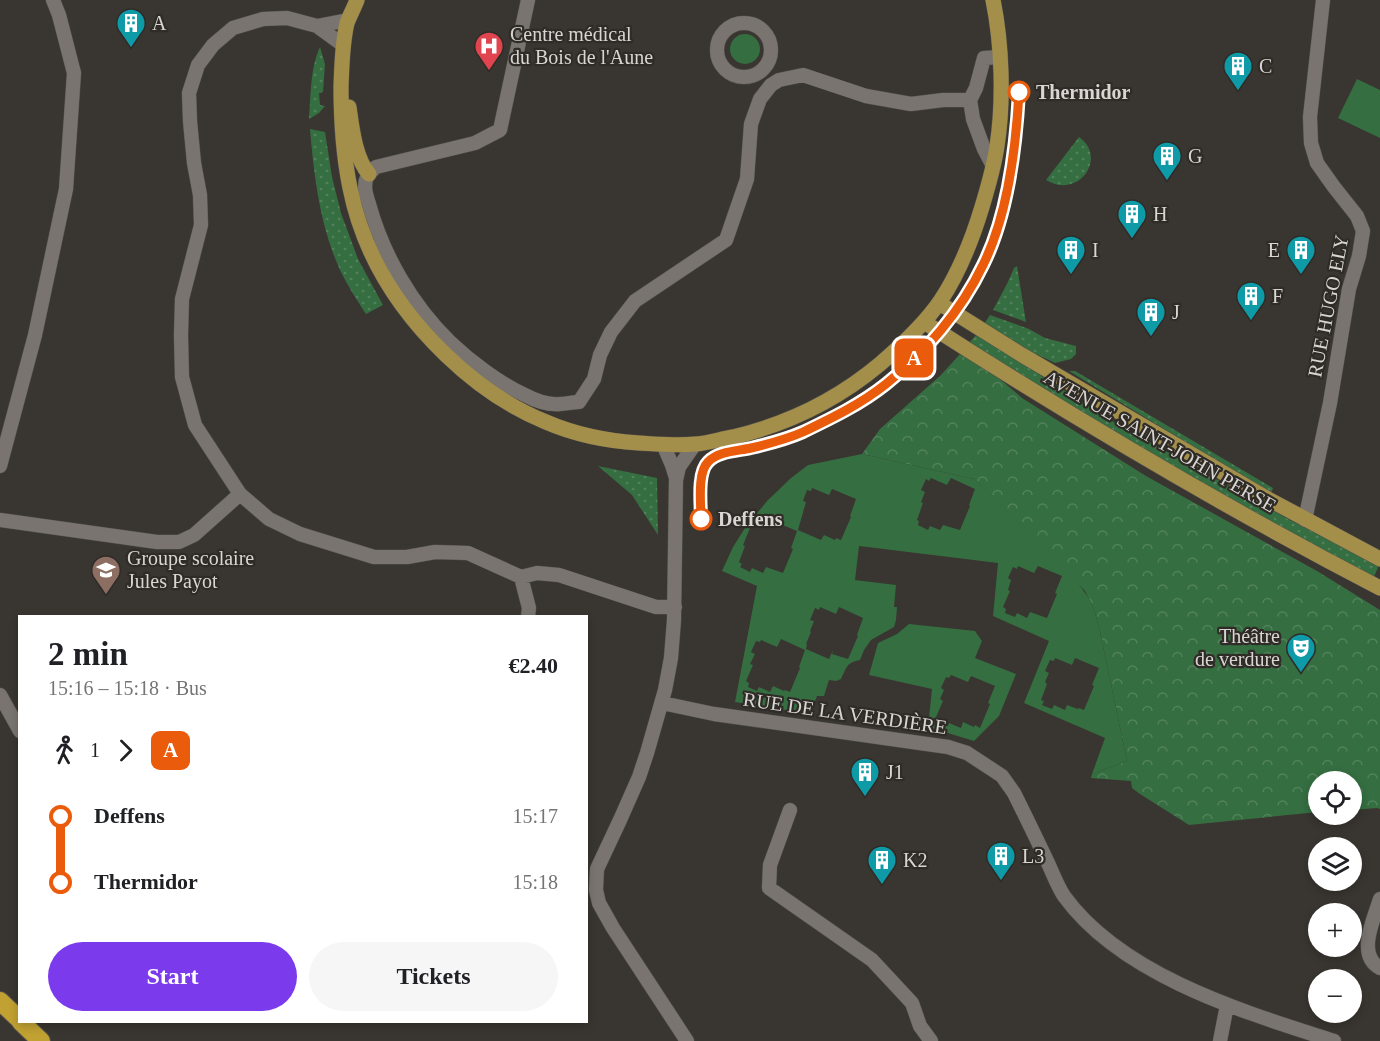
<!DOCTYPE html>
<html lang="en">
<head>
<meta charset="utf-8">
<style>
  body { margin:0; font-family:Georgia,serif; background:#f6f6f6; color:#202124; height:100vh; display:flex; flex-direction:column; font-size:22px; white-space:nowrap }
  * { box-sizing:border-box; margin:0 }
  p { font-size:20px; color:#757577 }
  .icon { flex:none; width:33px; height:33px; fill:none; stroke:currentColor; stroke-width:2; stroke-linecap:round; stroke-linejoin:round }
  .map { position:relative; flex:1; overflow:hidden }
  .details { position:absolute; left:18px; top:615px; width:570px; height:408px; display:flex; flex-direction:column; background:#fff; border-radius:0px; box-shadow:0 3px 9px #0003 }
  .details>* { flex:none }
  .badge { padding:0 12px; border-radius:9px; font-size:21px; line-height:39px }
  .fabs { position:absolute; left:1308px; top:771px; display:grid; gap:12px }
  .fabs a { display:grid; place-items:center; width:54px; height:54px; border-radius:50%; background:#fff; box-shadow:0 3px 9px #0003; font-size:30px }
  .map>.badge { position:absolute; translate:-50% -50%; box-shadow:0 0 0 3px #fff }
  .legs { display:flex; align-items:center; gap:9px; height:66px; padding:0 30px; font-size:20px }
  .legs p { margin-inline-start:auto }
  .head { display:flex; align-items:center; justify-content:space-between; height:102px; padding:0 30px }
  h1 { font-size:33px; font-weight:700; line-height:45px }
  .cta { display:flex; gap:12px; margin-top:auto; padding:12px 30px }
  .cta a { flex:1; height:69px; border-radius:36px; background:#7c3aed; color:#fff; font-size:24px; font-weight:700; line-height:69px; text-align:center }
  .cta a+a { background:#f6f6f6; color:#202124 }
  ul { padding:0 30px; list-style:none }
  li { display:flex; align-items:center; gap:21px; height:66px; font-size:22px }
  li i { display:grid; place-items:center; width:9px; height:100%; margin:0 8px; background:currentColor }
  li i::after { content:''; width:15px; height:15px; margin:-8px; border:4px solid; border-radius:50%; background:#fff }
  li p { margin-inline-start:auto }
  li:first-child i { background:linear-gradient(#0000 50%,currentColor 0) }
  li:last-child i { background:linear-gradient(currentColor 50%,#0000 0) }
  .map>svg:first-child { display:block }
  .grass { fill:url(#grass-dots) }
  .park { fill:url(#park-crowns) }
  .garden { fill:#356e41; fill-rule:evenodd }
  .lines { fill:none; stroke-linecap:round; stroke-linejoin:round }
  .minor-casing { stroke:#54514c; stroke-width:15 }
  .major-casing { stroke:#54514c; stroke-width:16 }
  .highway-casing { stroke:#54514c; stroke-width:20 }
  .minor { stroke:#79746f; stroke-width:14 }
  .major { stroke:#a48f4a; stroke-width:15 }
  .highway { stroke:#c1a132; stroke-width:18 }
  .line-1-casing { stroke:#fff; stroke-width:14 }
  .line-1 { stroke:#ea5b0b; stroke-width:9 }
  .stop-1-dot { fill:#fff; stroke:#ea5b0b; stroke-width:3 }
  .labels { text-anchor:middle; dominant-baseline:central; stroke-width:4.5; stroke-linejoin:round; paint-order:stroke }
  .poi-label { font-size:20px; fill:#d8d5d2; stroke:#2f2b26; text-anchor:start }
  .stop-label { font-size:20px; font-weight:bold; fill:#d8d5d2; stroke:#2f2b26; text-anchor:start }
  .street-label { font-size:20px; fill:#d8d5d2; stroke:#2f2b26 }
</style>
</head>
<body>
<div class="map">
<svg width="1380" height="1041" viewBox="0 0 1380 1041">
  <defs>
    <pattern id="grass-dots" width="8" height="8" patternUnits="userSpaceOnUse" patternTransform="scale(1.5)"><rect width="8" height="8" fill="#356e41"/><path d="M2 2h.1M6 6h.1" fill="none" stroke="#52825c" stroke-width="1.8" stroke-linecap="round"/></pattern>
    <pattern id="park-crowns" width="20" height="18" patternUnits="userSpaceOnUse" patternTransform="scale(1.5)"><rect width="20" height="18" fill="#356e41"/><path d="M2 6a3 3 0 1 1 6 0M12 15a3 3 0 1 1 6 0" fill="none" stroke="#52825c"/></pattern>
  </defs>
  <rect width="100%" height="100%" fill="#393530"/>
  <path class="grass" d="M320,47l5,17 -2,28 -4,1 1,12 5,1 -6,7 -10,6c2,-23 1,-51 11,-72z
    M310,129l15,3 7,45 9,36 17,46 25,46 -17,9c-9,-14 -19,-29 -26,-44 -20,-44 -26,-93 -30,-141z
    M1079,137c29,20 0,63 -33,43z
    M1017,266l9,56 -33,-12 14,-26 7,-16z
    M990,315l39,14 16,9 31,8v8l-5,5 -16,4 -36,-17 -35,-22z
    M977,334l133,86 176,98 93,47 -6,14 -148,-80 -257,-155z
    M1069,371h6l198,117 -2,6z
    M598,466l59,12 1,57 -26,-40z"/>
  <path class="park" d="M960,354l34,20 28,24 124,78 171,95 63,39v199l-3,-1 -25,2v-28h-34v30l-129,13 -49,-31 -8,-6 -1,-7 -40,-3 1,-4 35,-13 -28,-134 -6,-20 -8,-16 -111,-112 -112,-25 18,-25 61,-54z"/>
  <path class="garden" d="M730 49a15 15 0 1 1 30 0a15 15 0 1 1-30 0Z
    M1357,79l23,11v48l-42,-20z
    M862,454l112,25 93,89 21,29 5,10 6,20 28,134 -35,13 13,-36 -81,-35 25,-62 -56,-25 5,-53 -139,-17 -4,34 41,5 -2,22h3l-1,13 -2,7 -23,13 -7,10 -4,10c-14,3 -13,7 -19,19l-5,2 -7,-1 -5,16h-7l-7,18 -75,-12 22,-116 -35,-15 11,-24 12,-19 22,-27 24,-23 17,-13zM931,478l16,7 4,-7 24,11 -6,16 1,1 -10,24 -17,-5 -3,5 -10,-4 -2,4 -10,-5 1,-4 -2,-1 6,-17 -2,-1 4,-10 -4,-2 5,-11 3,2zM812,488l17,7 3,-6 24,10 -6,17 1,1 -10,23 -5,-2 -1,2 -11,-5 -3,5 -23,-10 8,-28 -3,-1 4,-11 4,1zM753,521l17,7 3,-7 24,10 -6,17 2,1 -10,24 -17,-6 -3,6 -11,-5 -2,4 -10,-5 2,-3 -3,-2 6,-16 -2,-1zM1018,566l16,7 4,-7 24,10 -7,17 2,1 -10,24 -17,-6 -3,6 -10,-5 -2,4 -10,-4 1,-4 -3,-2 7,-16 -2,-1 3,-10 -3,-2 5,-11 4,2zM820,607l16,7 3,-7 24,11 -6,17 1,1 -10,23 -16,-5 1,-4 -4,9 -23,-10 1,-5h-1l5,-12 -1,-1 4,-10 -4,-1 5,-12 4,2zM781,639l24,11 -6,17 1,1 -10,24 -5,-2 -1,1 -11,-5 -3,6 -11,-5 -2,4 -9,-4 1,-4 -3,-2 7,-16 -3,-1 5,-10 -4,-2 5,-11 4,1 1,-2 16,7zM1055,658l17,7 3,-7 24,10 -7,17 2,1 -10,24 -5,-2 -1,1 -11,-4 -2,5 -11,-5 -2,4 -10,-4 2,-4 -3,-1 6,-16 -2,-2 4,-9 -4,-2 5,-11 4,1z
    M909,624l66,7 7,10 -7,17 41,16 -17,42 -25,25 -46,-14 4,-38 -63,-14 9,-32 19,-9zM951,675l17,7 3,-6 24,10 -7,17 2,1 -10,24 -5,-3 -1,2 -11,-5 -2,6 -12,-5 -1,3 -10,-4 1,-3 -3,-2 7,-16 -3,-2 4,-9 -3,-2 5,-11 3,1z"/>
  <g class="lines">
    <g class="minor-casing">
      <path id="minor" d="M528,0l-28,130 -25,13 -99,24c-3,3 -7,6 -9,10 -4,9 -1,18 2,27 14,51 43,101 81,138 20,19 50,42 75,53 11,6 23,10 35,9 7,0 13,-2 19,-2l15,-23 6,-24 11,-23 24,-31 91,-61 21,-61 4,-55 9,-25 11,-14 8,-5 24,-5 63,21 45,8 32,-4h27
        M717 50a27 27 0 1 1 54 0a27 27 0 1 1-54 0Z
        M317,26l-30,-8 -24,1 -30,9 -20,17 -15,20 -9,28 1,28 4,42 6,32 1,30 -19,74 -1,36 1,42 13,48 45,69 29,25 31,15 74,23h33l28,-5 33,1 53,24 16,-4 22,2 97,32h19
        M343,45l-26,-19 31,-6
        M993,166l-9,-17 -11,-30 -3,-19 6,-12 8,-30 16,-1
        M663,444l9,21 4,13
        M0,466l35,-131 31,-146 8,-116 -15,-58 -6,-15
        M0,520l157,22h22l15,-7 46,-41
        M1305,520l25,-117 19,-114 10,-33 4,-25 -6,-15 -23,-29 -17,-24 -6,-20 -1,-26 13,-117
        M521,577l8,31 -1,8
        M0,695l20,36
        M662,703l52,11 234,33 19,6 35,23 12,17c12,24 23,47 34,70 5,11 10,24 16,33 58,80 180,116 270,145
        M790,810l-20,55 -1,23 103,72 40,43 8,23 11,15
        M1380,899c-6,20 -24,56 0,69
        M687,1041l-74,-113 -14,-25 -3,-13 1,-21 23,-49 19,-43 8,-24 18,-63 6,-32 3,-38 2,-140 3,-13 16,-23
        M1220,1041l7,-36"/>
    </g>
    <g class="major-casing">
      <path id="major" d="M357,0c-3,8 -7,15 -10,23 -5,21 -5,42 -6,63 0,35 2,68 9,102 13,65 48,121 96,167 29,28 63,52 100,67 30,13 61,19 93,21 18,1 38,3 57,1 12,-1 25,-5 37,-7 55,-13 104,-37 147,-73 22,-19 45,-40 61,-64 19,-29 31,-60 41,-93 6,-20 12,-40 15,-61 7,-45 5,-102 -4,-146
        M349,107c3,21 6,51 20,67
        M939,303l83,52 246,144 112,60
        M924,322c148,95 300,185 456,266"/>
    </g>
    <g class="highway-casing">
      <path id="highway" d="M0,1001l20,19
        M21,1022l20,19"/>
    </g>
    <use href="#minor" class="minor"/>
    <use href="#major" class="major"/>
    <use href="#highway" class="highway"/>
  </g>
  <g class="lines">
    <g class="line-1-casing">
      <path id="line-1" d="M701,519c0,-15 -4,-46 7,-57 10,-11 30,-11 43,-14 17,-4 36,-9 52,-16 29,-14 58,-28 83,-48 39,-31 75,-73 97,-119 25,-50 33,-117 36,-173"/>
    </g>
    <use href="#line-1" class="line-1"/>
  </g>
  <defs>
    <g id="building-pin" transform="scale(1.5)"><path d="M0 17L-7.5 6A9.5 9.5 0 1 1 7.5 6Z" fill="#0f9aa8" stroke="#2f2b26"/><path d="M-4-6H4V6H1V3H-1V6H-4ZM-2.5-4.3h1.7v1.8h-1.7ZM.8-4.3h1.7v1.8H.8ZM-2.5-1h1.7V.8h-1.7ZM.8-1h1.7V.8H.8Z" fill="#fff"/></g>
    <g id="hospital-pin" transform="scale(1.5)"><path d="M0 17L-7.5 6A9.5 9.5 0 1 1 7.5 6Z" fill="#e0444e" stroke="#2f2b26"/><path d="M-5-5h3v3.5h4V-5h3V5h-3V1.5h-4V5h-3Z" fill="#fff"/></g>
    <g id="school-pin" transform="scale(1.5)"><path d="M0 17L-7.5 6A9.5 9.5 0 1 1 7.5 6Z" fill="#8d6e63" stroke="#2f2b26"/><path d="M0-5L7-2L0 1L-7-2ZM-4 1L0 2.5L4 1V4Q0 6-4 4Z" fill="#fff"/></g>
    <g id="theatre-pin" transform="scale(1.5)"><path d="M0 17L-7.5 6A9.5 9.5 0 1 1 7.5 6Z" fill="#0f9aa8" stroke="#2f2b26"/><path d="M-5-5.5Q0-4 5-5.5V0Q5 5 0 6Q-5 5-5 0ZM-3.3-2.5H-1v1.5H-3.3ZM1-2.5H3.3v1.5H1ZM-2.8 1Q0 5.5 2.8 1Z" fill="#fff"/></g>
  </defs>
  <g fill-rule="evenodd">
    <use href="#building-pin" x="131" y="23"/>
    <use href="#hospital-pin" x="489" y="46"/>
    <use href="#building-pin" x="1238" y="66"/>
    <use href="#building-pin" x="1167" y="156"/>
    <use href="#building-pin" x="1132" y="214"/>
    <use href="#building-pin" x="1071" y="250"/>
    <use href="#building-pin" x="1301" y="250"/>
    <use href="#building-pin" x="1251" y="296"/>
    <use href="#building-pin" x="1151" y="312"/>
    <use href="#school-pin" x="106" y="570"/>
    <use href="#theatre-pin" x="1301" y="648"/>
    <use href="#building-pin" x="865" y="772"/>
    <use href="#building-pin" x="1001" y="856"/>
    <use href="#building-pin" x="882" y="860"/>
  </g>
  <g class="stop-1-dot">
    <circle cx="1019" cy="92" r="10"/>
    <circle cx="701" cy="519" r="10"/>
  </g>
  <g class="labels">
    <g class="poi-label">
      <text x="152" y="23">A</text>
      <text x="510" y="34">Centre médical<tspan x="510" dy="23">du Bois de l'Aune</tspan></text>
      <text x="1259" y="66">C</text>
      <text x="1188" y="156">G</text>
      <text x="1153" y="214">H</text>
      <text x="1092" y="250">I</text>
      <text x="1280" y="250" text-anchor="end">E</text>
      <text x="1272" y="296">F</text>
      <text x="1172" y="312">J</text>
      <text x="127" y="558">Groupe scolaire<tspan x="127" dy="23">Jules Payot</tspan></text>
      <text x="1280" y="636" text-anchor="end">Théâtre<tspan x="1280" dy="23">de verdure</tspan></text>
      <text x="886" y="772">J1</text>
      <text x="1022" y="856">L3</text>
      <text x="903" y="860">K2</text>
    </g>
    <g class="stop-label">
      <text x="1036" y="92">Thermidor</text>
      <text x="718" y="519">Deffens</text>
    </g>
    <g class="street-label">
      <text transform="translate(1328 306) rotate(-79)">RUE HUGO ELY</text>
      <text transform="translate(1160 441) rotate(30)">AVENUE SAINT-JOHN PERSE</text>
      <text transform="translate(845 713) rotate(8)">RUE DE LA VERDIÈRE</text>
    </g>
  </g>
</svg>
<div class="fabs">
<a><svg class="icon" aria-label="locate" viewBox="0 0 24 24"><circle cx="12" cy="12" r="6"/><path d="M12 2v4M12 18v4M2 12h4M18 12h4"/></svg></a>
<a><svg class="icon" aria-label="layers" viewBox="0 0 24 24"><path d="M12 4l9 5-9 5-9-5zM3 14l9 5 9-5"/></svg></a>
<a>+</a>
<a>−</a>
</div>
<b class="badge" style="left:914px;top:358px;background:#ea5b0b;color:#fff">A</b>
<section class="details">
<div class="head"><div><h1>2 min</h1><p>15:16 – 15:18 · Bus</p></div><b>€2.40</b></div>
<div class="legs"><svg class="icon" aria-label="walk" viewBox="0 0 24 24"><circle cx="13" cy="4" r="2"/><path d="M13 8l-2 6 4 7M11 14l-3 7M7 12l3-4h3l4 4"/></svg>1<svg class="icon" aria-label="forward" viewBox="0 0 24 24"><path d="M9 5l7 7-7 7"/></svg><b class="badge" style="background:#ea5b0b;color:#fff">A</b></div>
<ul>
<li><i style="color:#ea5b0b"></i><b>Deffens</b><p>15:17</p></li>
<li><i style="color:#ea5b0b"></i><b>Thermidor</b><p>15:18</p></li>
</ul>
<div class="cta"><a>Start</a><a>Tickets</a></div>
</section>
</div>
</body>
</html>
